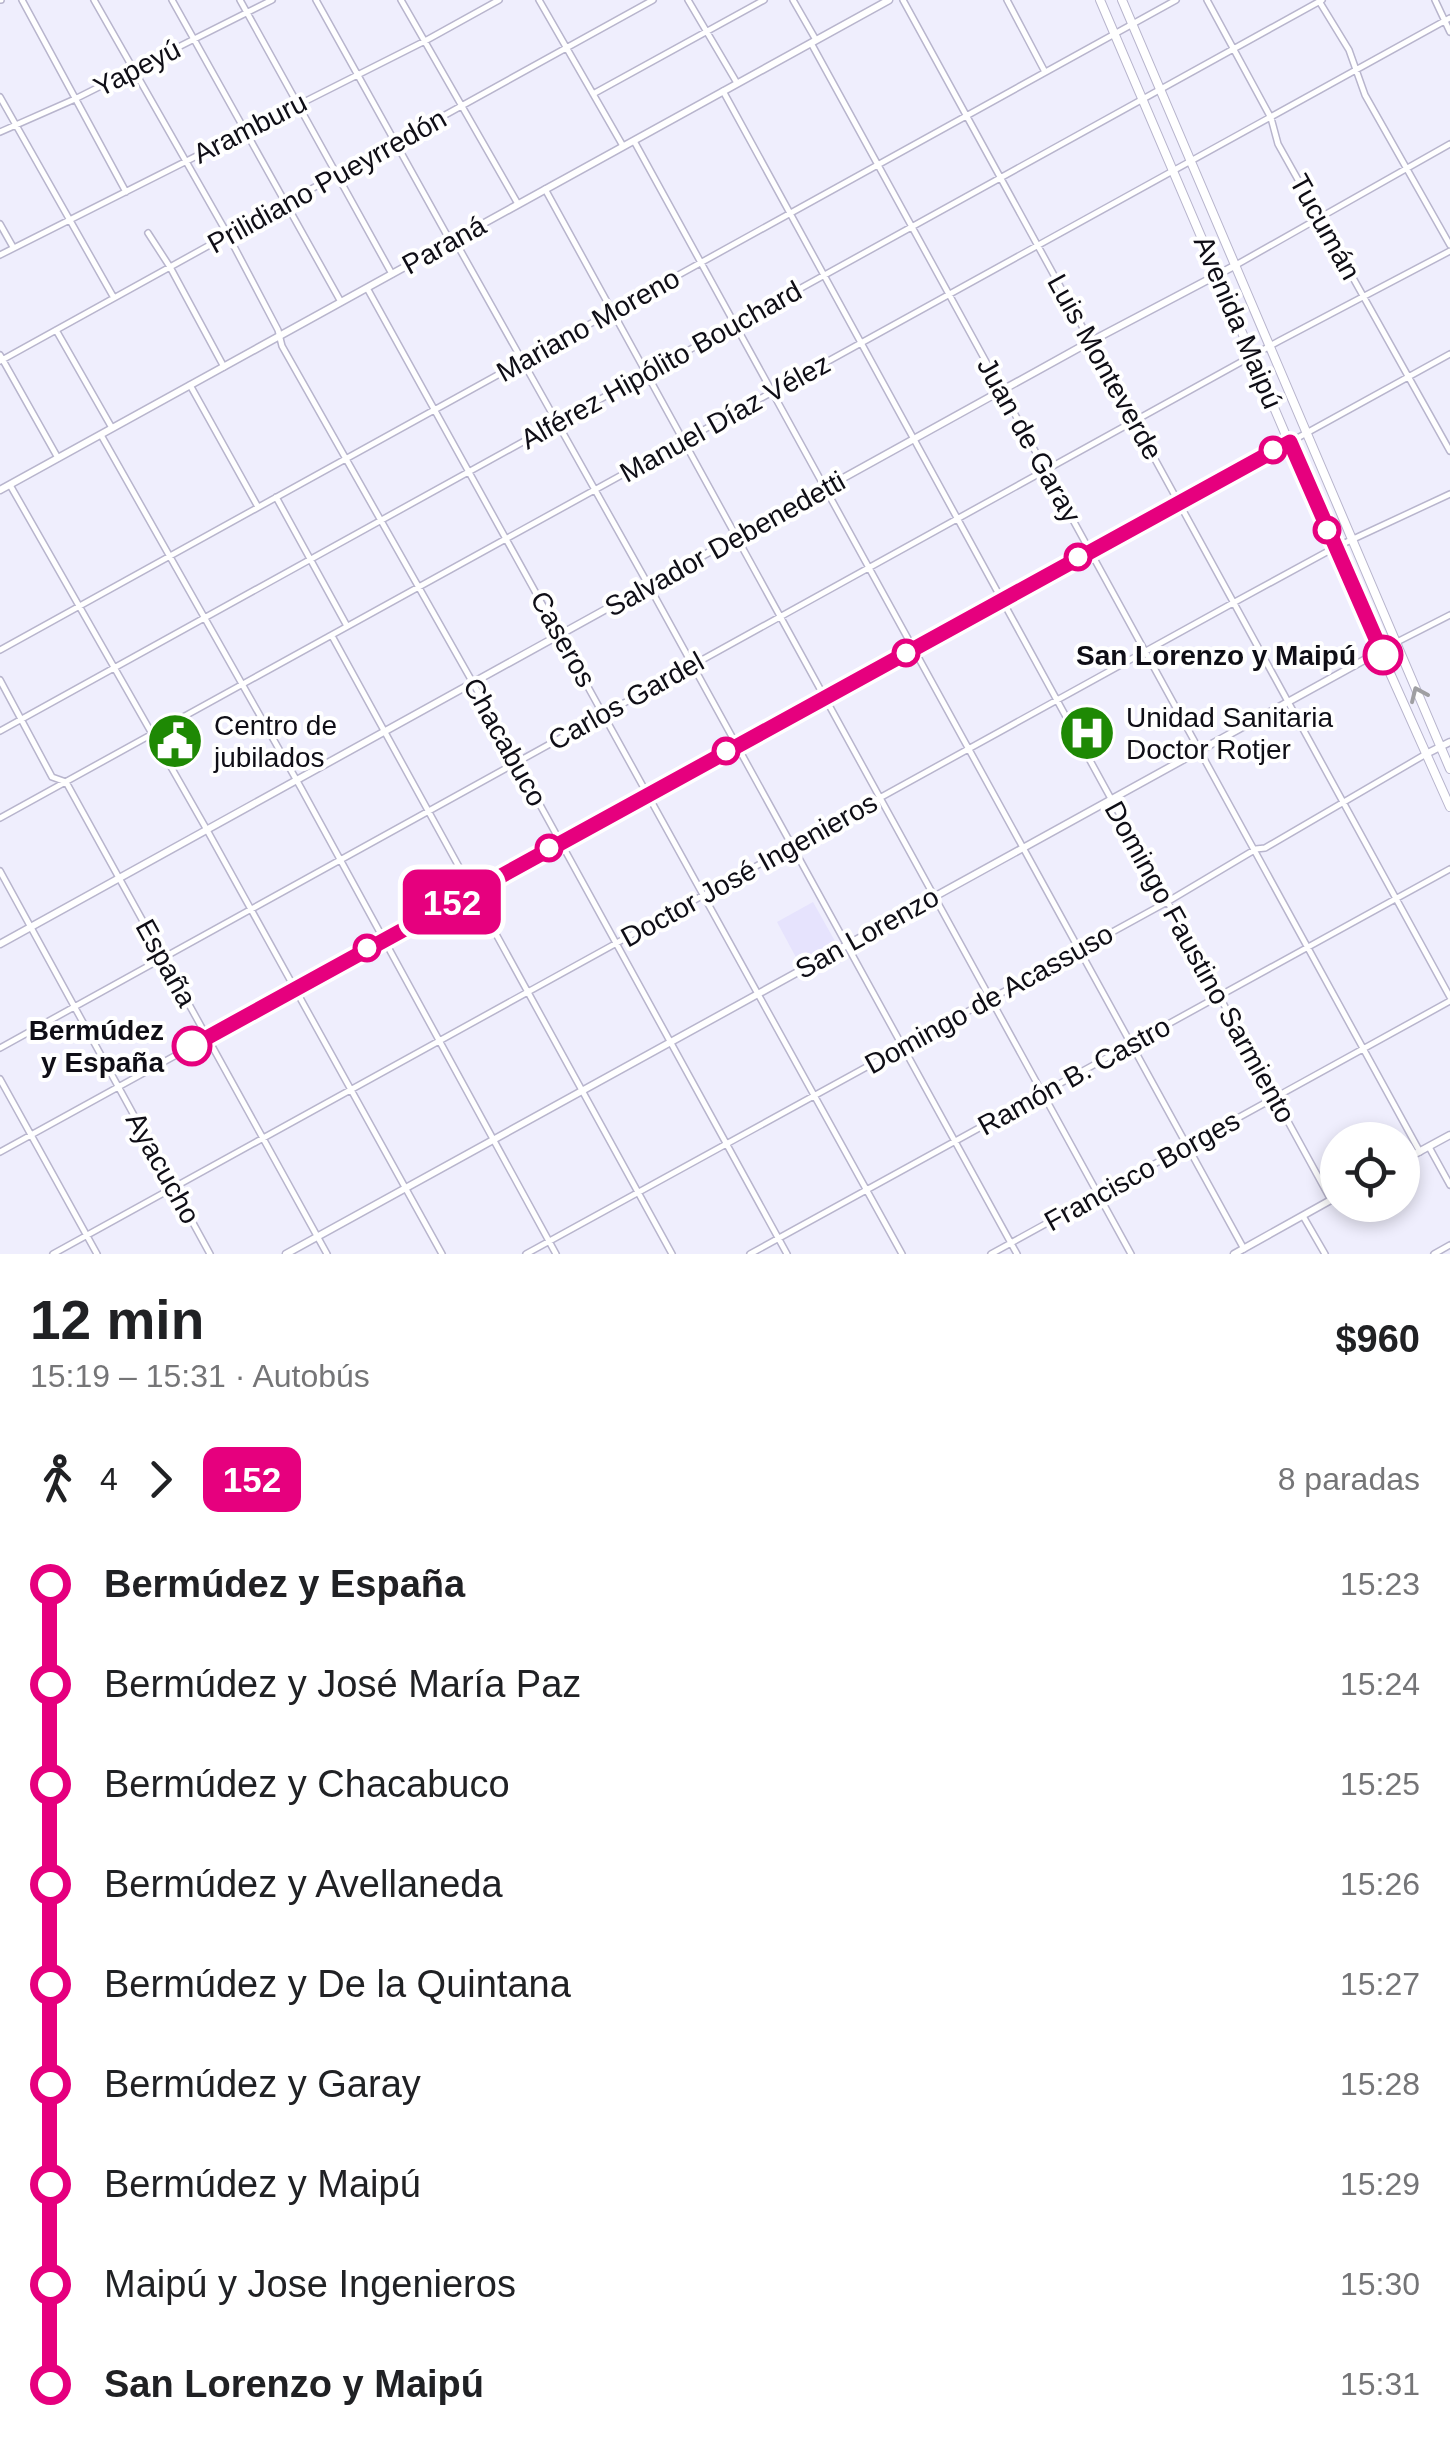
<!DOCTYPE html>
<html lang="es">
<head>
<meta charset="utf-8">
<style>
  body { margin:0; font-family:Helvetica,sans-serif; background:#f6f6f6; color:#202124; height:100vh; display:flex; flex-direction:column; font-size:38px; white-space:nowrap }
  * { box-sizing:border-box; margin:0 }
  p { font-size:32px; color:#757577 }
  .icon { flex:none; width:55px; height:55px; fill:none; stroke:currentColor; stroke-width:2; stroke-linecap:round; stroke-linejoin:round }
  .map { position:relative; height:1254px; overflow:hidden }
  .details { display:flex; flex-direction:column; background:#fff; flex:1 }
  .details>* { flex:none }
  .badge { padding:0 20px; border-radius:15px; font-size:35px; line-height:65px }
  .tools { position:absolute; left:1320px; top:1122px; display:grid; gap:20px }
  .tools a { display:grid; place-items:center; width:100px; height:100px; border-radius:50%; background:#fff; box-shadow:0 5px 15px #0003; font-size:50px }
  .map>.badge { position:absolute; translate:-50% -50%; box-shadow:0 0 0 5px #fff }
  .legs { display:flex; align-items:center; gap:15px; height:110px; padding:0 30px; font-size:32px }
  .legs p { margin-inline-start:auto }
  .summary { display:flex; align-items:center; justify-content:space-between; height:170px; padding:0 30px }
  h1 { font-size:55px; font-weight:700; line-height:75px }
  ul { padding:0 30px; list-style:none }
  li { display:flex; align-items:center; gap:35px; height:100px; font-size:38px }
  li i { display:grid; place-items:center; width:15px; height:100%; margin:0 12px; background:currentColor }
  li i::after { content:''; width:25px; height:25px; margin:-12px; border:8px solid; border-radius:50%; background:#fff }
  li p { margin-inline-start:auto }
  li:first-child i { background:linear-gradient(#0000 50%,currentColor 0) }
  li:last-child i { background:linear-gradient(currentColor 50%,#0000 0) }
  .map>svg:first-child { display:block }
  .built { fill:#e6e3fd }
  .lines { fill:none; stroke-linecap:round; stroke-linejoin:round }
  .minor-casing { stroke:#b8b5cd; stroke-width:8 }
  .tertiary-casing { stroke:#b8b5cd; stroke-width:9 }
  .secondary-casing { stroke:#b8b5cd; stroke-width:10 }
  .minor { stroke:#fff; stroke-width:5 }
  .tertiary { stroke:#fff; stroke-width:6 }
  .secondary { stroke:#fff; stroke-width:8 }
  .oneway { stroke:#9f9fa2 }
  .line-1-casing { stroke:#fff; stroke-width:22 }
  .line-1 { stroke:#e6007e; stroke-width:15 }
  .stop-1-dot { fill:#fff; stroke:#e6007e; stroke-width:5 }
  .labels { text-anchor:middle; dominant-baseline:central; stroke-width:8; stroke-linejoin:round; paint-order:stroke }
  .street-label { font-size:28px; fill:#0f0e16; stroke:#fff }
  .stop-label { font-size:28px; font-weight:bold; fill:#0f0e16; stroke:#fff; text-anchor:end }
  .poi-label { font-size:28px; fill:#0f0e16; stroke:#fff; text-anchor:start }
</style>
</head>
<body>
<div class="map">
<svg width="1450" height="1254" viewBox="0 0 1450 1254">
  <rect width="100%" height="100%" fill="#efeefd"/>
  <path class="built" d="M813,902l23,41 -37,20 -22,-41z"/>
  <g class="lines">
    <g class="minor-casing">
      <path id="minor" d="M0,0h1
        M22,0l104,192
        M94,0l134,235 50,95 4,16 191,337 314,571
        M172,0l169,302
        M240,0l152,274
        M316,0l132,237 11,11 190,338 368,668
        M401,0l117,204
        M539,0l84,146
        M688,0l49,83
        M793,0l23,40
        M903,0l547,997
        M1007,0l38,72
        M1207,0l64,118 7,26 172,307
        M1435,0l15,32
        M1319,1l30,49 16,45 85,150
        M811,43l609,1109
        M723,91l608,1109
        M593,94l171,-94
        M0,97l114,201
        M0,132l75,-33 197,-99
        M634,141l610,1108
        M545,189l586,1065
        M0,224l13,23
        M148,233l22,34 54,100
        M0,255l425,-214 74,-41
        M1236,265l214,-121
        M367,288l535,966
        M56,330l56,98
        M0,355l58,103
        M0,361l653,-361
        M190,385l68,122
        M101,435l200,353 255,466
        M10,485l197,345 235,424
        M276,497l71,129
        M332,636l340,618
        M1395,643l55,-28
        M0,650l1176,-650
        M0,680l52,97 14,5 261,472
        M0,731l1322,-731
        M0,818l1450,-800
        M0,871l210,383
        M0,1048l1279,-707 171,-90
        M0,1079l97,175
        M1429,1147l21,38
        M0,1152l1450,-798
        M1303,1216l22,38
        M53,1254l1180,-651 101,-55 116,-54
        M526,1254l641,-352 89,-53 9,-1 161,-94
        M750,1254l700,-385
        M991,1254l459,-253
        M1434,1254l16,-9"/>
    </g>
    <g class="tertiary-casing">
      <path id="tertiary" d="M0,490l889,-490
        M1426,754l24,-12
        M0,944l1084,-599 152,-80
        M1402,1161l48,-26
        M286,1254l1109,-611
        M1234,1254l104,-58"/>
    </g>
    <g class="secondary-casing">
      <path id="secondary" d="M1100,0l234,548 116,259
        M1122,0l328,769"/>
    </g>
    <use href="#minor" class="minor"/>
    <use href="#tertiary" class="tertiary"/>
    <use href="#secondary" class="secondary"/>
  </g>
  <defs><path id="oneway-chevron" d="M-2-3.5L2.5 0L-2 3.5" fill="none" stroke-width="1.6" stroke-linecap="round" stroke-linejoin="round" transform="scale(2.5)"/></defs>
  <use class="oneway" href="#oneway-chevron" transform="translate(1418 694) rotate(-114)"/>
  <g class="lines">
    <g class="line-1-casing">
      <path id="line-1" d="M192,1046l1098,-604 93,213"/>
    </g>
    <use href="#line-1" class="line-1"/>
  </g>
  <defs>
    <g id="hospital-disc" transform="scale(2.875)"><circle r="9.5" fill="#1e8904" stroke="#fff"/><path d="M-5-5h3v3.5h4V-5h3V5h-3V1.5h-4V5h-3Z" fill="#fff"/></g>
    <g id="civic-disc" transform="scale(2.875)"><circle r="9.5" fill="#1e8904" stroke="#fff"/><path d="M-.6-6.5H3V-4.5H.6V-3L4-1V1h2V6H-6V1h2V-1L-.6-3ZM-1.2 2.5V6h2.4V2.5Z" fill="#fff"/></g>
  </defs>
  <g fill-rule="evenodd">
    <use href="#hospital-disc" x="1087" y="733"/>
    <use href="#civic-disc" x="175" y="741"/>
  </g>
  <g class="stop-1-dot">
    <circle cx="1273" cy="450" r="12"/>
    <circle cx="1327" cy="530" r="12"/>
    <circle cx="1078" cy="557" r="12"/>
    <circle cx="906" cy="653" r="12"/>
    <circle cx="1383" cy="655" r="18"/>
    <circle cx="726" cy="751" r="12"/>
    <circle cx="549" cy="848" r="12"/>
    <circle cx="367" cy="948" r="12"/>
    <circle cx="192" cy="1046" r="18"/>
  </g>
  <g class="labels">
    <g class="street-label">
      <text transform="translate(137 68) rotate(-27)">Yapeyú</text>
      <text transform="translate(250 128) rotate(-27)">Aramburu</text>
      <text transform="translate(327 181) rotate(-29)">Prilidiano Pueyrredón</text>
      <text transform="translate(1325 227) rotate(61)">Tucumán</text>
      <text transform="translate(444 245) rotate(-29)">Paraná</text>
      <text transform="translate(1238 322) rotate(67)">Avenida Maipú</text>
      <text transform="translate(588 325) rotate(-29)">Mariano Moreno</text>
      <text transform="translate(661 365) rotate(-29)">Alférez Hipólito Bouchard</text>
      <text transform="translate(1105 367) rotate(61)">Luis Monteverde</text>
      <text transform="translate(725 418) rotate(-29)">Manuel Díaz Vélez</text>
      <text transform="translate(1029 440) rotate(61)">Juan de Garay</text>
      <text transform="translate(725 544) rotate(-29)">Salvador Debenedetti</text>
      <text transform="translate(563 639) rotate(61)">Caseros</text>
      <text transform="translate(626 701) rotate(-29)">Carlos Gardel</text>
      <text transform="translate(505 742) rotate(61)">Chacabuco</text>
      <text transform="translate(749 870) rotate(-29)">Doctor José Ingenieros</text>
      <text transform="translate(867 933) rotate(-29)">San Lorenzo</text>
      <text transform="translate(1200 962) rotate(61)">Domingo Faustino Sarmiento</text>
      <text transform="translate(166 963) rotate(61)">España</text>
      <text transform="translate(989 999) rotate(-29)">Domingo de Acassuso</text>
      <text transform="translate(1074 1076) rotate(-29)">Ramón B. Castro</text>
      <text transform="translate(163 1168) rotate(61)">Ayacucho</text>
      <text transform="translate(1142 1171) rotate(-29)">Francisco Borges</text>
    </g>
    <g class="stop-label">
      <text x="1356" y="655">San Lorenzo y Maipú</text>
      <text x="164" y="1030">Bermúdez<tspan x="164" dy="32">y España</tspan></text>
    </g>
    <g class="poi-label">
      <text x="1126" y="717">Unidad Sanitaria<tspan x="1126" dy="32">Doctor Rotjer</tspan></text>
      <text x="214" y="725">Centro de<tspan x="214" dy="32">jubilados</tspan></text>
    </g>
  </g>
</svg>
<div class="tools">
<a><svg class="icon" aria-label="locate" viewBox="0 0 24 24"><circle cx="12" cy="12" r="6"/><path d="M12 2v4M12 18v4M2 12h4M18 12h4"/></svg></a>
</div>
<b class="badge" style="left:452px;top:902px;background:#e6007e;color:#fff">152</b>
</div>
<section class="details">
<div class="summary"><div><h1>12 min</h1><p>15:19 – 15:31 · Autobús</p></div><b>$960</b></div>
<div class="legs"><svg class="icon" aria-label="walk" viewBox="0 0 24 24"><circle cx="13" cy="4" r="2"/><path d="M13 8l-2 6 4 7M11 14l-3 7M7 12l3-4h3l4 4"/></svg>4<svg class="icon" aria-label="forward" viewBox="0 0 24 24"><path d="M9 5l7 7-7 7"/></svg><b class="badge" style="background:#e6007e;color:#fff">152</b><p>8 paradas</p></div>
<ul>
<li><i style="color:#e6007e"></i><b>Bermúdez y España</b><p>15:23</p></li>
<li><i style="color:#e6007e"></i><span>Bermúdez y José María Paz</span><p>15:24</p></li>
<li><i style="color:#e6007e"></i><span>Bermúdez y Chacabuco</span><p>15:25</p></li>
<li><i style="color:#e6007e"></i><span>Bermúdez y Avellaneda</span><p>15:26</p></li>
<li><i style="color:#e6007e"></i><span>Bermúdez y De la Quintana</span><p>15:27</p></li>
<li><i style="color:#e6007e"></i><span>Bermúdez y Garay</span><p>15:28</p></li>
<li><i style="color:#e6007e"></i><span>Bermúdez y Maipú</span><p>15:29</p></li>
<li><i style="color:#e6007e"></i><span>Maipú y Jose Ingenieros</span><p>15:30</p></li>
<li><i style="color:#e6007e"></i><b>San Lorenzo y Maipú</b><p>15:31</p></li>
</ul>
</section>
</body>
</html>
